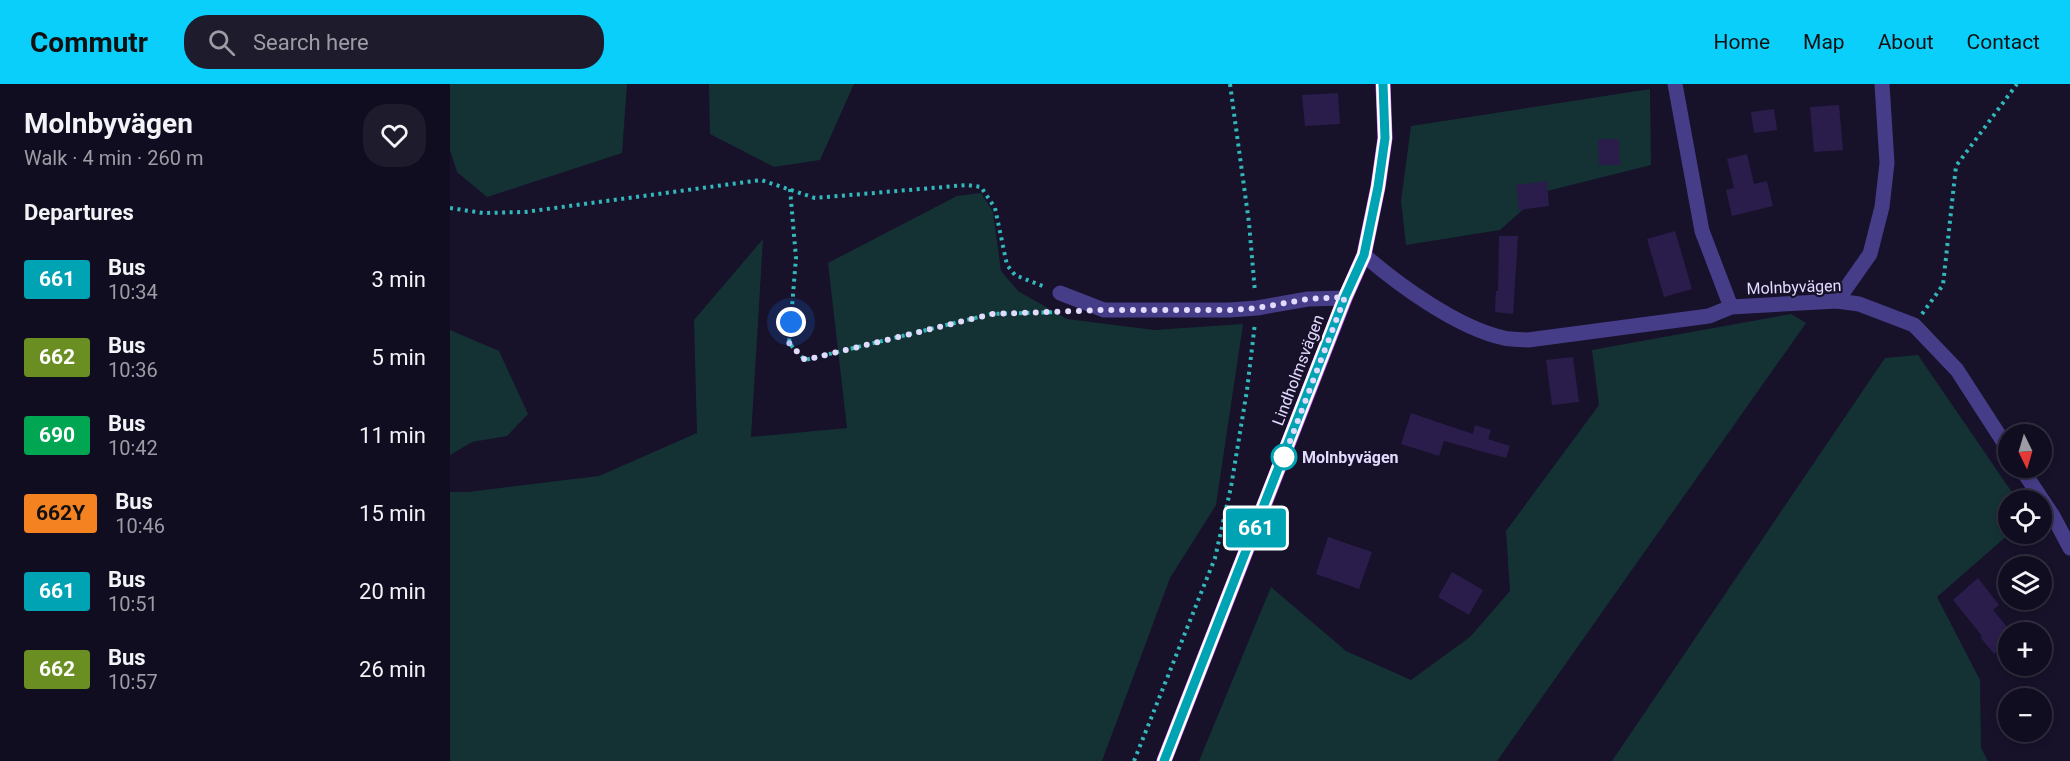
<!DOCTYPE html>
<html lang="en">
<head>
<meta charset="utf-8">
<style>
  body { margin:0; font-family:Roboto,sans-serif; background:#1e1b2d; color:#f1f3f6; height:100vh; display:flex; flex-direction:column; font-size:22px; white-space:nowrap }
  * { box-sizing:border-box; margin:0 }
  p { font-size:20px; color:#9c9ca5 }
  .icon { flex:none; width:33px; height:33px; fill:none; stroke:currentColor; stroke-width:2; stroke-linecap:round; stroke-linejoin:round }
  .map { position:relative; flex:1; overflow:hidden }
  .side { display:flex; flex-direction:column; background:#110d20; width:450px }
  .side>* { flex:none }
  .badge { padding:0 12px; border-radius:4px; font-size:21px; line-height:39px }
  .needle { width:39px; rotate:175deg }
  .buttons { position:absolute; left:1548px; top:340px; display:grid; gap:12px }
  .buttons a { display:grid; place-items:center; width:54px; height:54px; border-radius:50%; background:#110d20; box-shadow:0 3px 9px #0003,0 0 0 2px #302d3e; font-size:30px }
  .you { position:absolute; width:30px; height:30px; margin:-15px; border:4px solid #fff; border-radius:50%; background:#1a73e8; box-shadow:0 0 0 9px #1a73e833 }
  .map>.badge { position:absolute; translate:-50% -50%; box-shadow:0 0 0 3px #fff }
  h2 { padding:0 24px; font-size:22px; line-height:54px }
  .round { display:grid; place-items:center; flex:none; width:63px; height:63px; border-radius:24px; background:#1e1b2d }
  .head { display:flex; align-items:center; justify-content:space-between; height:102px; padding:0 24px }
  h1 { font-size:28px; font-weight:700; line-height:45px }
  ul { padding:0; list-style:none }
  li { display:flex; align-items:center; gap:18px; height:78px; padding:0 24px }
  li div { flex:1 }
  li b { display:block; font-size:22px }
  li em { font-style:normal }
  li .badge { min-width:66px; font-weight:700; text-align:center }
  header { display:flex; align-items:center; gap:36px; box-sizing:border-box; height:84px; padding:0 30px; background:#0acffb; color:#111 }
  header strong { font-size:28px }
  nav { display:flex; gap:33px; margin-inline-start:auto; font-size:21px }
  .search { width:420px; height:54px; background:#1e1b2d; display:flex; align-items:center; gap:15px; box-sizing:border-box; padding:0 21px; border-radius:24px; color:#9c9ca5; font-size:22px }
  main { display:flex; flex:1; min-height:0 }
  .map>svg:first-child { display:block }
  .green { fill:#143234 }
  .building { fill:#2a1d4b }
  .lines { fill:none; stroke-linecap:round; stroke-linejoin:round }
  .path { stroke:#32b7bb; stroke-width:4; stroke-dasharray:3 4.5; stroke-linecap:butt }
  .minor { stroke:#463d88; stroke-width:15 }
  .major { stroke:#d063fd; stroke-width:15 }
  .line-casing { stroke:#fff; stroke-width:14 }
  .line { stroke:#00a3b4; stroke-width:9 }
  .walk { stroke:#e2dbfe; stroke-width:6; stroke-dasharray:0 10.8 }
  .stop-dot { fill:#fff; stroke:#00a3b4; stroke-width:3 }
  .labels { text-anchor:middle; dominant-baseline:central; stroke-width:4.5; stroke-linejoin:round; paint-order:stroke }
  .street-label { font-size:16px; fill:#e2dbfe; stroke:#17112a }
  .stop-label { font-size:16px; font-weight:bold; fill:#e2dbfe; stroke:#17112a; text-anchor:start }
</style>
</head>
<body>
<header>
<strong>Commutr</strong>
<div class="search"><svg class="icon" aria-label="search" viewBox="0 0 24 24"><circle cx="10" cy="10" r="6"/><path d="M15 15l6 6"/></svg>Search here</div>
<nav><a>Home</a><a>Map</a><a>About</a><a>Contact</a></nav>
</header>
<main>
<section class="side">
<div class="head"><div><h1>Molnbyvägen</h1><p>Walk · 4 min · 260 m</p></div><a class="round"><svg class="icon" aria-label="heart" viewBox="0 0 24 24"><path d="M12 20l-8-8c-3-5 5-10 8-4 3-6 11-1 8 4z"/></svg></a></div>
<h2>Departures</h2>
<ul>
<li><span class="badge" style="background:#00a3b4;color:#fff">661</span><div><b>Bus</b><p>10:34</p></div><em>3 min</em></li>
<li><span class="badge" style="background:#6b8e23;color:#fff">662</span><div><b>Bus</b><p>10:36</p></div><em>5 min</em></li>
<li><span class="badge" style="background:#00a651;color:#fff">690</span><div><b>Bus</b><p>10:42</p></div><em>11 min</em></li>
<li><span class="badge" style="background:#f58220;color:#111">662Y</span><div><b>Bus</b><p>10:46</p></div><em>15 min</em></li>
<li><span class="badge" style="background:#00a3b4;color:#fff">661</span><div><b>Bus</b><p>10:51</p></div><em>20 min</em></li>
<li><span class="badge" style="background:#6b8e23;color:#fff">662</span><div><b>Bus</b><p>10:57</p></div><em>26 min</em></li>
</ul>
</section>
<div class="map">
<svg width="1620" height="677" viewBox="0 0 1620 677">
  <rect width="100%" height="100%" fill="#17112a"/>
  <path class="green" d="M0,0h177l-5,69 -135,44 -30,-25 -7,-22z
    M259,0h145l-34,76 -46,7 -64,-33z
    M1200,5l1,76 -108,27 -43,38 -94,15 -5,-44 10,-75z
    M531,109l12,19 8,59 17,20 49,28 87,11 89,-6 -27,181 -46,73 -68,183h-652v-269h18l131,-16 98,-43 -3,-113 69,-81 -12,198 96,-9 -19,-165 129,-67z
    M1341,230l15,9 -309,438h-298l72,-174 75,64 65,29 59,-43 40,-46 -4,-60 93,-126 -7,-55z
    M0,246l49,21 29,63 -21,22 -35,6 -22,13z
    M1468,271l100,146h-10l1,33 -72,63 43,83 1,68 7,13h-376l273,-403z"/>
  <path class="building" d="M888,9l2,31 -35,2 -3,-31z
    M1389,21l4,45 -29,2 -4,-45z
    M1324,25l3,21 -23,3 -3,-21z
    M1148,55h21l1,26h-21z
    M1297,70l7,30 13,-3 6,25 -41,10 -6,-26 8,-2 -7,-29z
    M1097,97l2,25 -30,4 -3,-25z
    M1225,147l17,58 -28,8 -17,-58z
    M1049,152h19l-5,78 -18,-2 1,-21h2z
    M1123,273l6,45 -27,3 -6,-45z
    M961,329l62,21 2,-9 16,5 -3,9 22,7 -4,12 -62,-17 -5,15 -38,-12z
    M878,453l44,15 -13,37 -43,-15z
    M1002,488l31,18 -14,25 -31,-18z
    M1528,494l21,27 -6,5 15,18v13l-14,13 -14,-17 2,-1 -29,-36z"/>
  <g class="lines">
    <path class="path" d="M780,0l19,139 6,69
      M340,105l6,69 -7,85 16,17 186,-46 67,-2
      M0,124l33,5 42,-1 236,-32 54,18 152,-13 14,2 14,21 12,57 8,10 30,12
      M1472,230l21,-29 13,-119 61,-82
      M684,677l81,-203 16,-71 16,-97 8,-67"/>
    <path class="minor" d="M1225,0l27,147 29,76
      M914,171c36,31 94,73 140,83 8,2 16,1 24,2l181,-24 22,-9 106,-6 22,3 55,21 43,45 51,79
      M610,209l44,17h125l28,-2 51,-9 37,-1
      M1387,217l33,-47 12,-47 5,-44 -5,-79
      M1571,384l32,48 17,32"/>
    <path class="major" d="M714,677l181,-463 19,-43 14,-68 7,-49 -2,-54"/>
  </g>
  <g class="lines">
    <g class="line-casing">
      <path id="line" d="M714,677l181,-464 19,-42 14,-68 7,-49 -2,-54"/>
    </g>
    <use href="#line" class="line"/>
    <path class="walk" d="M341,238l-2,21 16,17 187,-46 112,-4h125l28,-2 51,-9 37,-2 -61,160"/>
  </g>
  <circle class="stop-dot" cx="834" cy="373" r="12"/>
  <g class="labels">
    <g class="street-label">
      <text transform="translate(1344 203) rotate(-2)">Molnbyvägen</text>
      <text transform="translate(848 286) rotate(-69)">Lindholmsvägen</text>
    </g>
    <g class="stop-label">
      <text x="852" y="373">Molnbyvägen</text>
    </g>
  </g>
</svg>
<div class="buttons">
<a><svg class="needle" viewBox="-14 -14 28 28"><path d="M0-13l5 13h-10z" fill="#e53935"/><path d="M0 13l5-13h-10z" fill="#9c9ca5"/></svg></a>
<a><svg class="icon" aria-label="locate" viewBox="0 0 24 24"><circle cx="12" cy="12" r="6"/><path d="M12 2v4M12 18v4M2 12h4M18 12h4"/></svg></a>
<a><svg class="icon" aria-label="layers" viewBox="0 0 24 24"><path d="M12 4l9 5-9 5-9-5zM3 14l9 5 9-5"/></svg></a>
<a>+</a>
<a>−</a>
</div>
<div class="you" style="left:341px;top:238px"></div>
<b class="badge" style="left:806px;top:444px;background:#00a3b4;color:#fff">661</b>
</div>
</main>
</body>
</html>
